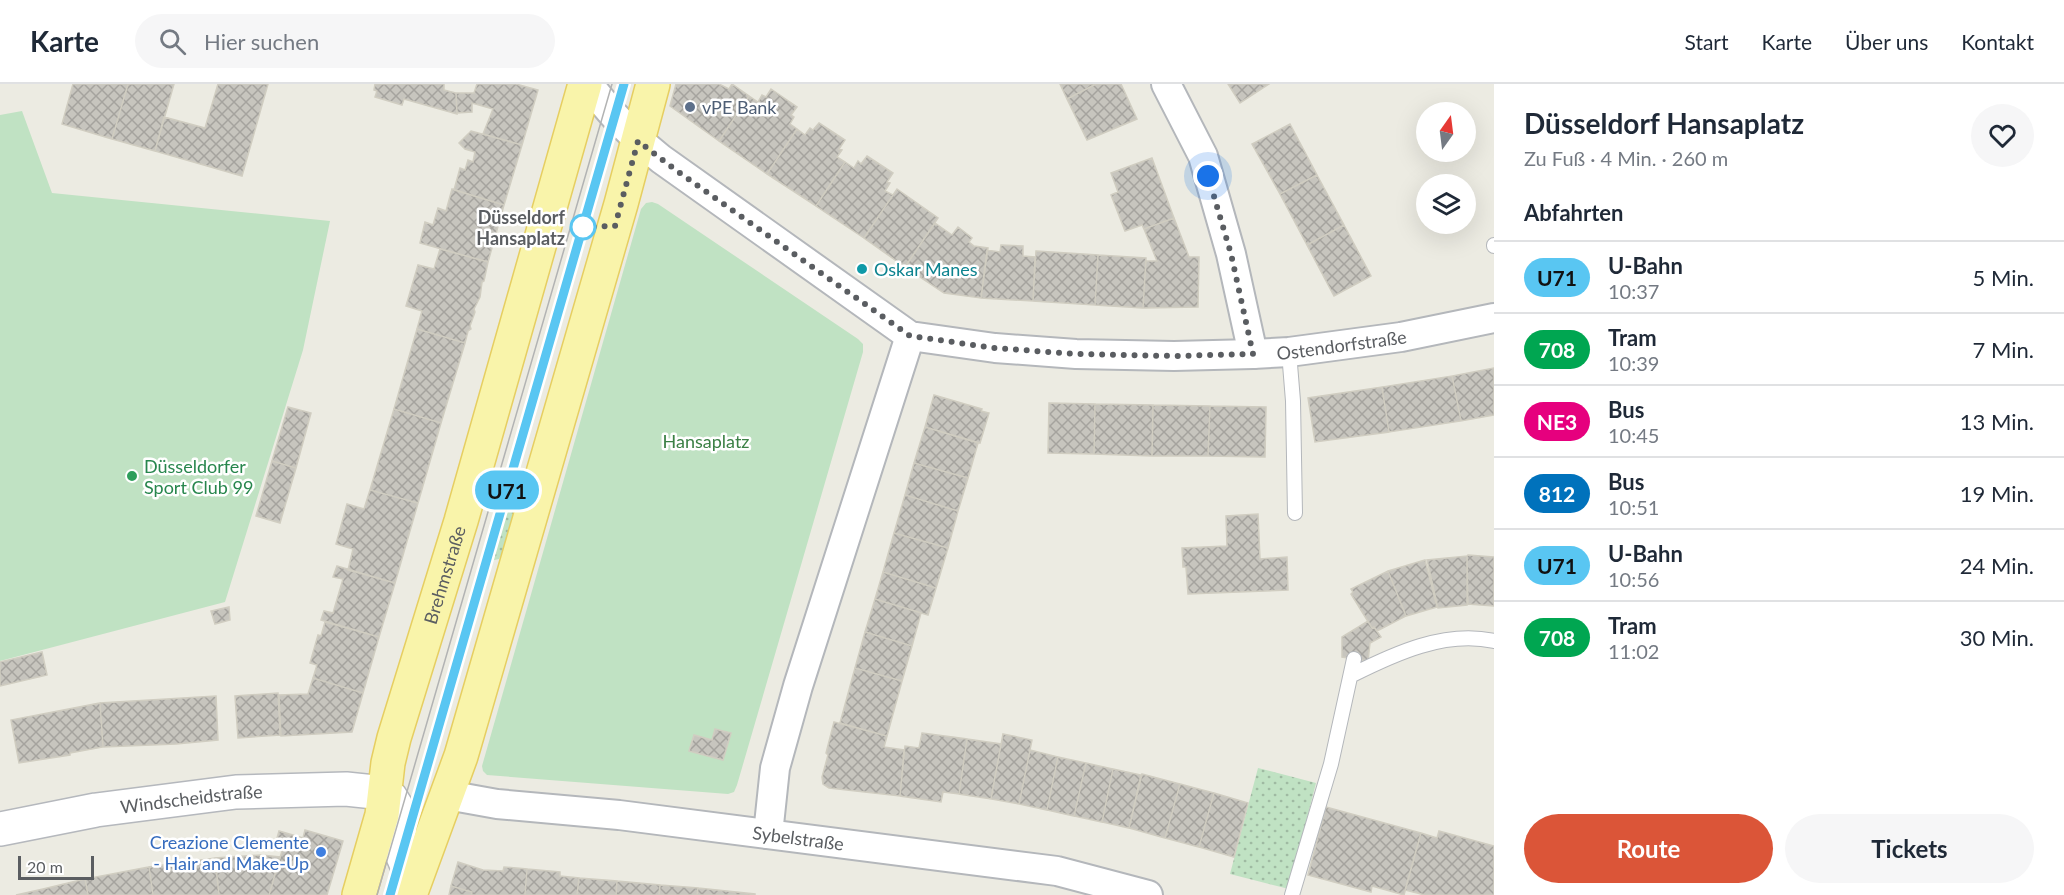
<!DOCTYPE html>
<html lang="de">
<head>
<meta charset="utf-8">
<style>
  body { margin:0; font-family:Lato,sans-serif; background:#f6f6f7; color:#1f2937; height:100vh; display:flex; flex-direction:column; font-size:22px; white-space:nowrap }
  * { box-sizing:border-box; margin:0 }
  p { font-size:20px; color:#747a83 }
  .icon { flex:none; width:33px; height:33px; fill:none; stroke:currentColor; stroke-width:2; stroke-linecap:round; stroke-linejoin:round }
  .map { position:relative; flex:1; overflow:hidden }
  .panel { display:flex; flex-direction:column; background:#fff; width:570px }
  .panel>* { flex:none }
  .badge { padding:0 12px; border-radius:20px; font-size:21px; line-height:39px }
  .needle { width:39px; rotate:14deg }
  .buttons { position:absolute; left:1416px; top:18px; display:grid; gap:12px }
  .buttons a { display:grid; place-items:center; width:60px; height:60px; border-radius:50%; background:#fff; box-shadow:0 6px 24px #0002; font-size:30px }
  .scale { position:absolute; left:18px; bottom:15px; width:76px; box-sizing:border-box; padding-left:6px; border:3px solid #5a5d61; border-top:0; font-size:16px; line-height:21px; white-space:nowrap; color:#5a5d61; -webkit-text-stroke:4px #fff; paint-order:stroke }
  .you { position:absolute; width:30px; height:30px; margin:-15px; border:4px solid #fff; border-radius:50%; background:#1a73e8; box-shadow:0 0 0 9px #1a73e833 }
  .map>.badge { position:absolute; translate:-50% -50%; box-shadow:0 0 0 3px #fff }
  h2 { padding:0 30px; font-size:22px; line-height:54px }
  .round { display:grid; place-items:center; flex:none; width:63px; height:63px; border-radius:32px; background:#f6f6f7 }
  .summary { display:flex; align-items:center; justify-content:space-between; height:102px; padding:0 30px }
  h1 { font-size:28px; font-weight:700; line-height:45px }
  .primary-button { display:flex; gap:12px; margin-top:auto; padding:12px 30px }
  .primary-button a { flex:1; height:69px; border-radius:36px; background:#db5538; color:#fff; font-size:24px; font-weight:700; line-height:69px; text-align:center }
  .primary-button a+a { background:#f6f6f7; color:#1f2937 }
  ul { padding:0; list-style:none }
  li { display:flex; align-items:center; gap:18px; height:72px; padding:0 30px; border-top:2px solid #e0e1e3 }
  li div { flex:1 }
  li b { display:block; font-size:22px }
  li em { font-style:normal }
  li .badge { min-width:66px; font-weight:700; text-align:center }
  header { display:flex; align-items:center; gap:36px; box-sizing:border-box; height:84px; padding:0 30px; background:#fff; border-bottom:2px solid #e0e1e3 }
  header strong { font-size:28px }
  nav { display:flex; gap:33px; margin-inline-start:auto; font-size:21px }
  .search { width:420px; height:54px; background:#f6f6f7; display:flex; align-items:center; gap:15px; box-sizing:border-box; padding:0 21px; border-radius:33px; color:#747a83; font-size:22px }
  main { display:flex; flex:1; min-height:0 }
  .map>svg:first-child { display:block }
  .grass { fill:url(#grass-dots) }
  .park { fill:#c0e2c3 }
  .building { fill:url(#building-cross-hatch); stroke:#d0cdc1; stroke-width:1.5 }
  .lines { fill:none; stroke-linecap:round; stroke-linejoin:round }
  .service-casing { stroke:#b4b7bb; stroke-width:16 }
  .minor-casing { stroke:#b4b7bb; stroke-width:32 }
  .secondary-casing { stroke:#b5b8bd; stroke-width:36 }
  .primary-casing { stroke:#e6ce61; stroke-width:36 }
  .service { stroke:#fff; stroke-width:14 }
  .minor { stroke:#fff; stroke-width:28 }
  .secondary { stroke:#fff; stroke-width:33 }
  .primary { stroke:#f9f4aa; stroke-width:33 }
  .tram { stroke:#b2b3b3; stroke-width:1.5 }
  .line-casing { stroke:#fff; stroke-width:14 }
  .line { stroke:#59c6f2; stroke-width:9 }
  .walk { stroke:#5a5d61; stroke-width:6; stroke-dasharray:0 10.8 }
  .service-dot { fill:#5c6f8a; stroke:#fff; stroke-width:2 }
  .stop-dot { fill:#fff; stroke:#59c6f2; stroke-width:3 }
  .culture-dot { fill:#0f9aa8; stroke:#fff; stroke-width:2 }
  .leisure-dot { fill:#2e9e5b; stroke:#fff; stroke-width:2 }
  .shop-dot { fill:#3f7fe0; stroke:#fff; stroke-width:2 }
  .labels { text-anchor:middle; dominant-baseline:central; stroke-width:5; stroke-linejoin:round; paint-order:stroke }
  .service-label { font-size:18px; fill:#4e5e75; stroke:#fff; text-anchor:start }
  .stop-label { font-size:18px; font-weight:bold; fill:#5a5d61; stroke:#fff; text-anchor:end }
  .culture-label { font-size:18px; fill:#0d838f; stroke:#fff; text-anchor:start }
  .street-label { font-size:18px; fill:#5a5d61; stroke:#fff }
  .park-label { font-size:18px; fill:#3b8045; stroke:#fff }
  .leisure-label { font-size:18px; fill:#27864d; stroke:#fff; text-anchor:start }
  .shop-label { font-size:18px; fill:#366cbe; stroke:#fff; text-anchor:end }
</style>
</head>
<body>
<header>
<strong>Karte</strong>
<div class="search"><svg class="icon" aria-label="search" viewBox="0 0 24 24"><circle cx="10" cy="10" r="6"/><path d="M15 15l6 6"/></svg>Hier suchen</div>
<nav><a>Start</a><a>Karte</a><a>Über uns</a><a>Kontakt</a></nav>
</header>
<main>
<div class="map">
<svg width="1494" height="811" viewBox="0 0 1494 811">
  <defs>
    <pattern id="grass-dots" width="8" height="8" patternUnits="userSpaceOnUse" patternTransform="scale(1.5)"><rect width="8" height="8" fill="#c0e2c3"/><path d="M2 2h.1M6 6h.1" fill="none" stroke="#9fbaa2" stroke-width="1.8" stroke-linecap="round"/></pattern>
    <pattern id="building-cross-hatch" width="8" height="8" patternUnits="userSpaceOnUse" patternTransform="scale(1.5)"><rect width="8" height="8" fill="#c7c5be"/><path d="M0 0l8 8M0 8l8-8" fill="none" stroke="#a5a39e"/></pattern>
  </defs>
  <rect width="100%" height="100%" fill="#ecebe2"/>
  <path class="grass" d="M513,406l11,4 -17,49 -8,16 -9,2z
    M1258,684l58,15 -27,106 -59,-15z"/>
  <path class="park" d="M22,27l30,82 278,28 -27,129 -78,252 -225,59v-546z
    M652,118l6,2 200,135 5,5v8l-126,433 -3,7 -6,2 -241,-19 -4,-4 -1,-5 159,-557 5,-6z"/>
  <path class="building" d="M73,0h55l-16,55 -50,-15z
    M128,0h46l-19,67 -43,-12z
    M218,0h50l-26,92 -87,-25 9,-34 41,11z
    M375,0h69v6l12,3 1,21 -53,-15 -2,6 -27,-8 2,-6 -3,-1z
    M477,0h39l22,6 -16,55 -39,-11 10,-25 -21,-6v9l-15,1 -1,-20h18z
    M676,0h43l10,5 3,-5 17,12 -30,45 -49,-35z
    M1060,0h36l-29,15z
    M1096,0h25l16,35 -50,21 -20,-41z
    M1228,0h41l-29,19z
    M771,5l26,18 -6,8 3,2 -4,7 7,5 -30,45 -48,-33 30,-45 9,6 4,-7 4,2z
    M819,39l26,17 -6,9 3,1 -5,7 8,5 -29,44 -49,-32 30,-45 8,6 5,-7 3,2z
    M1290,40l27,51 -37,19 -28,-50z
    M471,47l51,14 -18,60 -50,-15 6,-22 5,2 3,-10 5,2 2,-10 -10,-3 -6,-6z
    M867,72l26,17 -6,9 3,1 -5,8 8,4 -29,43 -48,-32 29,-44 9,6 4,-7 3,3z
    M1152,74l22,60 -30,11 -2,-4 -17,6 -14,-36 7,-3 -7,-19z
    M1317,91l27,50 -37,20 -27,-51z
    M452,105l52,16 -16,57 -68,-19 5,-21 8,3 5,-17 8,3z
    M897,105l41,29 -33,49 -41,-29z
    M1174,134l15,39h10l-1,50 -55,1 3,-47h11l-13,-32z
    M935,139l17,12 6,-8 14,11 -3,4 5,4 14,2 -7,50 -37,-5 -39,-26z
    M1344,141l27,51 -37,20 -27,-51z
    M1001,161l22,1v10l12,1 -2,44 -52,-3 6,-48 13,2z
    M440,165l48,13 -4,19 -2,1 -2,15 -6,12 1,3 -5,14 1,3 -3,2 -3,12 -48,-14 5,-18 -16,-5 12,-41 16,4z
    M1036,167l62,4 -3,50 -62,-4z
    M1098,171l48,3 -3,50 -48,-3z
    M417,245l48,14 -24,80 -47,-14z
    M1494,284v47l-33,6 -9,-45z
    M1452,292l9,45 -72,11 -7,-45z
    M1382,303l7,45 -74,10 -7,-44z
    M934,311l48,14 -1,2 8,2 -9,30 -55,-16z
    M1049,319l46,1 -1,50 -46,-1z
    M1095,320l58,1 -1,51 -58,-2z
    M1153,321l57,1 -2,50h-56z
    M1210,322l56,1 -1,50 -57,-1z
    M288,323l23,6 -15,55 -24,-7z
    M394,325l47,14 -23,80 -48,-13z
    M925,343l53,16 -10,35 -54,-15z
    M272,377l24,7 -16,55 -24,-7z
    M914,379l54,15 -10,33 -53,-16z
    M370,406l48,13 -23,80 -47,-13 5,-21 -17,-5 11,-40 17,5z
    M905,411l53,16 -10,37 -54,-15z
    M1258,430l2,45 27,-2 1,33 -100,4 -2,-27h-3l-1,-19 45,-2 -1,-30z
    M894,449l54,15 -12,40 -53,-16z
    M1468,471l26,2v49l-26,-2 -1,-48z
    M1467,472v49l-29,3 -11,-48z
    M1425,476l12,47 -31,9 -18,-45z
    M337,482l58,17 -16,54 -58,-17 3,-9 9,2 10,-34 -10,-2z
    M1388,487l18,45 -29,15 -3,-4 -2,1 -21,-34 2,-2 -2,-3z
    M883,488l53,16 -8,27 -53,-16z
    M875,515l46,14 -9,33 -47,-14z
    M229,523l1,13 -15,4 -4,-13z
    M1368,537l4,7 2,-1 7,10 -11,6 -2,18 -26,-4v-20z
    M325,538l54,15 -16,56 -50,-15 4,-13 -7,-2 8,-28 3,1z
    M865,548l47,14 -10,35 -47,-13z
    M42,568l5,23 -47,11v-24z
    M855,584l47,13 -15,55 -47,-13z
    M313,594l50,15 -11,39 -71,4 -2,-41 29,-1z
    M278,609l2,42 -42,3 -3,-42z
    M216,612l2,44 -42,4 -73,3 -3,-44z
    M100,619l3,44 -33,6v2l-51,8 -8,-43z
    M834,638l53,14 -3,11 20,3 -4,46 -71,-8 -6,-4 -1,-7 6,-22 -2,-2z
    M715,645l16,4 -8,27 -34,-9 5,-16 18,5z
    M922,649l45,6 -8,55 -16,-2 -2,10 -41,-6 5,-50 14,2z
    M1003,650l29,6 -13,64 -28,-5z
    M967,655l34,5 -10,55 -32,-5z
    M1030,666l28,7 -11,53 -28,-6z
    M1058,673l28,6 -12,53 -27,-6z
    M1086,679l27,6 -11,53 -28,-6z
    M1113,685l28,6 -12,53 -27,-6z
    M1142,690l38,10 -15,54 -36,-10z
    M1180,700l34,9 -15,54 -34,-9z
    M1214,709l34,10 -14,54 -35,-10z
    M1326,723l95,26 -17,62 -32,-9 -1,6 -63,-17z
    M305,746l38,11 -16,54h-58l13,-44 -8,-2 5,-18 24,7z
    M1439,747l55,15v49h-69l-20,-5 16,-57 16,5z
    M261,771l19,2 -11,38h-50l-4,-37z
    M215,774l4,37h-66l-4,-28z
    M458,778l25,8 20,1 1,-4 23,2 -2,26h-54l1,-3 -21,-6z
    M149,783l4,28h-65l-3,-16z
    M527,785l33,3v4l19,2 -2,17h-52z
    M579,794l38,3 -1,14h-39z
    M85,795l3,16h-72l27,-6z
    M617,797l43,4 -1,10h-43z
    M660,801l38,3 -1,7h-38z
    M451,802l21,6 -1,3h-22z
    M698,804l57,6v1h-58z"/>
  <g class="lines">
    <g class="service-casing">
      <path id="service" d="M1494,161v1
        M1289,268l4,49 2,112
        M1352,591c42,-21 93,-45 142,-34
        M1292,811l39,-131 23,-105"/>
    </g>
    <g class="minor-casing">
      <g id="minor">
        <path id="s1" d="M589,0c21,30 44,53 72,75l249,177 85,12 81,6 98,2 79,-2 36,-2 112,-15 93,-19"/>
        <path d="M1166,0l37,72 28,98 22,100"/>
        <path id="s2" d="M447,711l50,9 122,11 438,56 91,24"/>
        <path d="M768,750l7,-66 23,-82 112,-350"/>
      </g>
    </g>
    <g class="secondary-casing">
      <g id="secondary">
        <path id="s3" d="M0,745l96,-19 140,-18 110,-3 38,4 7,5 5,8 6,48 12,28"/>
      </g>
    </g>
    <g class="primary-casing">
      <g id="primary">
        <path id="s4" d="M359,811l23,-80 6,-52 6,-25 67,-217 124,-437"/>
        <path d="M410,811l51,-139 160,-552 32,-120"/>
      </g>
    </g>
    <use href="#service" class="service"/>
    <use href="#minor" class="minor"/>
    <use href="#secondary" class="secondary"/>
    <use href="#primary" class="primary"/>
    <path class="tram" d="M377,811l235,-811
      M390,811l234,-811"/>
  </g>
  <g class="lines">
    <g class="line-casing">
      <path id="line" d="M390,811l234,-811"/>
    </g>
    <use href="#line" class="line"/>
    <path class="walk" d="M583,143l32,-1 23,-85 39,30 233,165 85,12 81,6 98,2 79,-2 -22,-100 -23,-78"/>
  </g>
  <circle class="service-dot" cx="690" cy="23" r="6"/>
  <circle class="stop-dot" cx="583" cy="143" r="12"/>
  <circle class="culture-dot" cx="862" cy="185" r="6"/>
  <circle class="leisure-dot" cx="132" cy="392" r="6"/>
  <circle class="shop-dot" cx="321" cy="768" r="6"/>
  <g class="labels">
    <g class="service-label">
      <text x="702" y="23">vPE Bank</text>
    </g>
    <g class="stop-label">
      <text x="565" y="133">Düsseldorf<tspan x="565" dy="21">Hansaplatz</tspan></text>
    </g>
    <g class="culture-label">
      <text x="874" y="185">Oskar Manes</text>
    </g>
    <g class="street-label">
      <text stroke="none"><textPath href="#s1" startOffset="843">Ostendorfstraße</textPath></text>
      <text stroke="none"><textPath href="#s4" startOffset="332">Brehmstraße</textPath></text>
      <text stroke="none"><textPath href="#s3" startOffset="194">Windscheidstraße</textPath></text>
      <text stroke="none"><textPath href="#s2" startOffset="354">Sybelstraße</textPath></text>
    </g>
    <g class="park-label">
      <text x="706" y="357">Hansaplatz</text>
    </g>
    <g class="leisure-label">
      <text x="144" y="382">Düsseldorfer<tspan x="144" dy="21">Sport Club 99</tspan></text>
    </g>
    <g class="shop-label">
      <text x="309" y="758">Creazione Clemente<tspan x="309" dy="21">- Hair and Make-Up</tspan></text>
    </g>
  </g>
</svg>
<div class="buttons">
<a><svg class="needle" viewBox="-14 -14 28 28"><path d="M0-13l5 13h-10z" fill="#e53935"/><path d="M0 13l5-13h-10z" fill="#747a83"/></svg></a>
<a><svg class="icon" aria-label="layers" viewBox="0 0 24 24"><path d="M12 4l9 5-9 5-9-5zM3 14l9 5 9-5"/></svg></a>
</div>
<div class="scale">20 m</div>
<div class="you" style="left:1208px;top:92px"></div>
<b class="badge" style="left:507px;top:406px;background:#59c6f2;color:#111">U71</b>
</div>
<section class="panel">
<div class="summary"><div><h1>Düsseldorf Hansaplatz</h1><p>Zu Fuß · 4 Min. · 260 m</p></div><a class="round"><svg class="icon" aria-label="heart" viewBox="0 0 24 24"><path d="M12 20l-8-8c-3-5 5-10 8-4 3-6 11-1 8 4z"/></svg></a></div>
<h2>Abfahrten</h2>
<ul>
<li><span class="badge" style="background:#59c6f2;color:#111">U71</span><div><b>U-Bahn</b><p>10:37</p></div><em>5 Min.</em></li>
<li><span class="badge" style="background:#00a651;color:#fff">708</span><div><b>Tram</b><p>10:39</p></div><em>7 Min.</em></li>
<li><span class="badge" style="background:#e6007e;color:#fff">NE3</span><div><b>Bus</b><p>10:45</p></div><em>13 Min.</em></li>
<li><span class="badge" style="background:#0072bc;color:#fff">812</span><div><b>Bus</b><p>10:51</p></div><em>19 Min.</em></li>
<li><span class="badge" style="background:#59c6f2;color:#111">U71</span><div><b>U-Bahn</b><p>10:56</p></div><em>24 Min.</em></li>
<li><span class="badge" style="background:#00a651;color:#fff">708</span><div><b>Tram</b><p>11:02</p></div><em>30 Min.</em></li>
</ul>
<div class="primary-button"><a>Route</a><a>Tickets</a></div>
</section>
</main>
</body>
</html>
